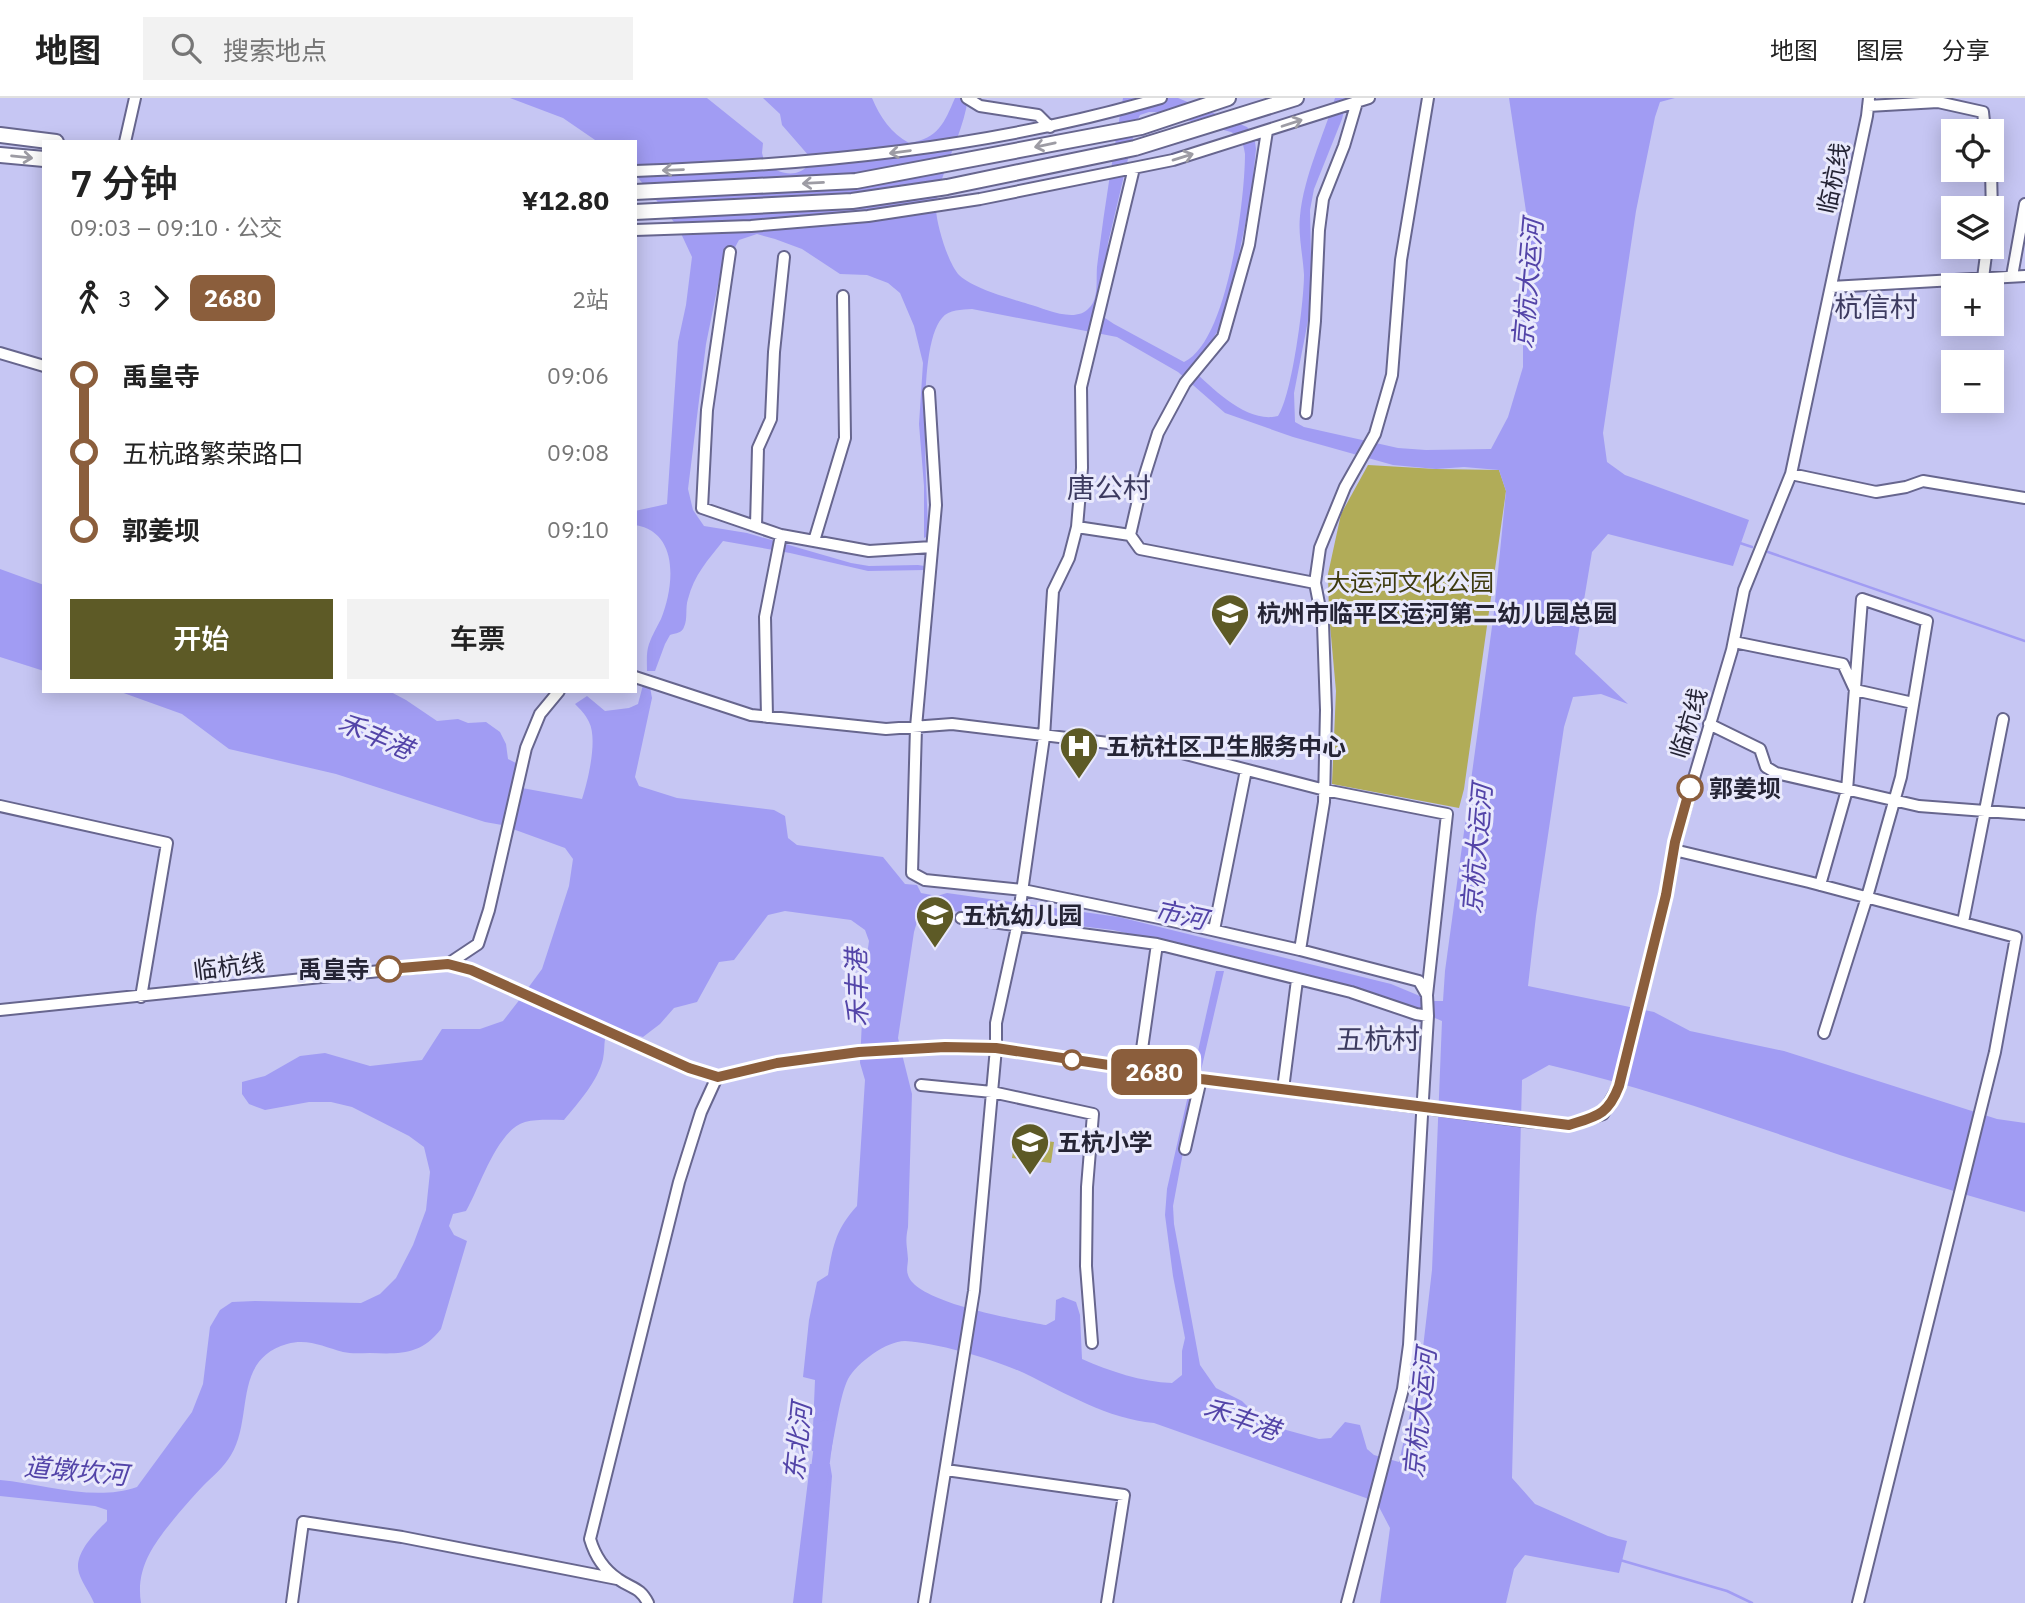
<!DOCTYPE html>
<html lang="zh">
<head>
<meta charset="utf-8">
<style>
  body { margin:0; font-family:"IBM Plex Sans","Noto Sans SC",sans-serif; background:#f2f2f2; color:#222; height:100vh; display:flex; flex-direction:column; font-size:26px; white-space:nowrap }
  * { box-sizing:border-box; margin:0 }
  p { font-size:23px; color:#767676 }
  .icon { flex:none; width:38px; height:38px; fill:none; stroke:currentColor; stroke-width:2; stroke-linecap:round; stroke-linejoin:round }
  .map { position:relative; flex:1; overflow:hidden }
  .side { position:absolute; left:42px; top:42px; width:595px; height:553px; display:flex; flex-direction:column; background:#fff; border-radius:0px; box-shadow:0 4px 18px #0003 }
  .side>* { flex:none }
  .badge { padding:0 14px; border-radius:10px; font-size:24px; line-height:46px }
  .tools { position:absolute; left:1941px; top:21px; display:grid; gap:14px }
  .tools a { display:grid; place-items:center; width:63px; height:63px; border-radius:0px; background:#fff; box-shadow:0 4px 18px #0003; font-size:35px }
  .map>.badge { position:absolute; translate:-50% -50%; box-shadow:0 0 0 4px #fff }
  .legs { display:flex; align-items:center; gap:10px; height:77px; padding:0 28px; font-size:23px }
  .legs p { margin-inline-start:auto }
  .summary { display:flex; align-items:center; justify-content:space-between; height:119px; padding:0 28px }
  h1 { font-size:38px; font-weight:600; line-height:52px }
  .action { display:flex; gap:14px; margin-top:auto; padding:14px 28px }
  .action a { flex:1; height:80px; border-radius:0px; background:#5d5a26; color:#fff; font-size:28px; font-weight:600; line-height:80px; text-align:center }
  .action a+a { background:#f2f2f2; color:#222 }
  ul { padding:0 28px; list-style:none }
  li { display:flex; align-items:center; gap:24px; height:77px; font-size:26px }
  li i { display:grid; place-items:center; width:10px; height:100%; margin:0 9px; background:currentColor }
  li i::after { content:''; width:18px; height:18px; margin:-9px; border:5px solid; border-radius:50%; background:#fff }
  li p { margin-inline-start:auto }
  li:first-child i { background:linear-gradient(#0000 50%,currentColor 0) }
  li:last-child i { background:linear-gradient(currentColor 50%,#0000 0) }
  header { display:flex; align-items:center; gap:42px; box-sizing:border-box; height:98px; padding:0 35px; background:#fff; border-bottom:2px solid #e0e0e0 }
  header strong { font-size:33px }
  nav { display:flex; gap:38px; margin-inline-start:auto; font-size:24px }
  .search { width:490px; height:63px; background:#f2f2f2; display:flex; align-items:center; gap:18px; box-sizing:border-box; padding:0 24px; border-radius:0px; color:#767676; font-size:26px }
  .map>svg:first-child { display:block }
  .green { fill:#b1ac58 }
  .water { fill:#a19cf3; fill-rule:evenodd }
  .lines { fill:none; stroke-linecap:round; stroke-linejoin:round }
  .stream { stroke:#a19cf3; stroke-width:2.5 }
  .river { stroke:#a19cf3; stroke-width:18 }
  .minor-casing { stroke:#67668e; stroke-width:14 }
  .major-casing { stroke:#67668e; stroke-width:18 }
  .minor { stroke:#fff; stroke-width:10 }
  .major { stroke:#fff; stroke-width:14 }
  .minor-bridge-casing { stroke:#67668e; stroke-width:14; stroke-linecap:butt }
  .minor-bridge { stroke:#fff; stroke-width:10 }
  .oneway { stroke:#9d9ca4 }
  .line-1-casing { stroke:#fff; stroke-width:16 }
  .line-1 { stroke:#8b5e3c; stroke-width:10 }
  .stop-1-dot { fill:#fff; stroke:#8b5e3c; stroke-width:3.5 }
  .labels { text-anchor:middle; dominant-baseline:central; stroke-width:6; stroke-linejoin:round; paint-order:stroke }
  .street-label { font-size:24px; fill:#252435; stroke:#e9e9fc }
  .park-label { font-size:24px; fill:#3e3b0f; stroke:#e9e9fc }
  .poi-label { font-size:24px; font-weight:bold; fill:#252435; stroke:#e9e9fc; text-anchor:start }
  .stop-label { font-size:24px; font-weight:bold; fill:#252435; stroke:#e9e9fc; text-anchor:start }
  .water-label { font-size:26px; font-style:italic; fill:#5344a8; stroke:#e9e9fc }
  .quarter-label { font-size:28px; fill:#3d3b60; stroke:#e9e9fc }
</style>
</head>
<body>
<header>
<strong>地图</strong>
<div class="search"><svg class="icon" aria-label="search" viewBox="0 0 24 24"><circle cx="10" cy="10" r="6"/><path d="M15 15l6 6"/></svg>搜索地点</div>
<nav><a>地图</a><a>图层</a><a>分享</a></nav>
</header>
<div class="map">
<svg width="2025" height="1505" viewBox="0 0 2025 1505">
  <rect width="100%" height="100%" fill="#c6c6f3"/>
  <path class="green" d="M1368,367l68,4 63,1 7,21 -42,298 -5,19 -127,-24 4,-93 -7,-77 -1,-40 13,-60z
    M1015,1039l39,5 -3,21 -39,-5z"/>
  <path class="water" d="M510,0h197l56,45 -1,10 3,11c16,10 31,15 45,0l-1,-8 -27,-31 -2,-11 -17,-16h109c8,19 19,35 37,45 30,-5 35,-20 46,-45h13c-4,29 -17,53 -26,81 -3,10 -6,21 -6,31 1,16 12,53 23,65 15,14 50,23 69,29 16,4 47,20 61,4 10,-9 7,-28 8,-41 7,-57 16,-113 26,-169h55l69,29 7,8 2,14 -5,47 -16,78 -16,55 -26,41c20,19 55,54 85,46 14,-20 26,-114 26,-141 -1,-19 -6,-40 -4,-59 4,-40 23,-79 35,-118h12l-5,21 -28,70 -4,21 2,90 -18,93 1,29 9,5 94,21 28,2 65,-1 17,-32 15,-50v-92l4,-57 -18,-120h166l-15,4 -5,15 -19,94 -33,222 4,29 18,13 124,45 -16,46 -125,-32 -16,18 -17,102 53,50 -27,-10 -28,3 -9,30 -28,189 -8,70 126,26 36,19 94,20 213,68 28,4v89c-41,-12 -82,-24 -123,-37 -118,-37 -232,-82 -353,-110l-27,15 -10,398 23,26 73,32 19,5 -8,32 -94,-18 -11,14 -8,34h-126l10,-75 -11,-21 -13,-9 -212,-75c-46,-4 -89,-30 -130,-50 -31,-14 -86,-30 -119,-32 -19,0 -48,22 -57,38 -8,16 -13,54 -17,73l-19,-1 3,-71 -12,-3 6,-57 8,-38 11,-7c5,-30 8,-46 29,-69l8,-126 -5,-17 4,-86 5,-36 -4,-11 -14,-10 -66,-9 -17,4 -34,45 -15,2 -22,40 -23,6 -14,16 -17,13 -33,-10c-8,14 -4,18 -7,32 -5,22 -25,44 -39,61 -12,0 -27,-1 -39,2 -28,8 -45,65 -59,89l-13,3 -4,12 5,9 13,6 -26,88c-20,26 -41,25 -71,24 -9,0 -18,1 -27,-1 -19,-5 -35,-14 -56,-8 -55,16 -33,73 -56,111 -8,13 -18,21 -28,31 -9,9 -17,19 -25,28 -22,27 -43,52 -37,89h-47c-4,-10 -12,-20 -15,-30 -6,-19 16,-40 28,-52v-11l-12,-4 -95,-10v-16c44,4 94,22 137,7l55,-75 11,-28 7,-57 10,-17 12,-8 23,-1 106,2 19,-9 16,-16 17,-33 13,-35 4,-38 -6,-25 -15,-11 -57,-29 -21,-5h-22l-44,8 -16,-6 -7,-10v-12l23,-6 35,-20 25,-3 45,13 52,-6 20,-31h38l23,-8 14,-18 25,-34 27,-83 4,-27 -8,-11 -63,-23 -17,-3 -149,-48 -107,-25 -47,-35 -64,-23h271l17,9 31,21 21,-2 10,4 18,-1 14,10 6,12 2,15 10,5 -4,14 8,10 60,11c6,-18 16,-60 7,-77 -3,-7 -9,-13 -14,-18l12,-8 18,15 24,-3 9,-4 5,-19 7,2 2,11 -17,79 4,9 38,12 97,12 11,6 3,22 9,7 86,12 22,27 12,1 4,8 16,3 10,-3 172,24 272,67 41,17h11l2,-30 49,-359 12,-121 -7,-21 -35,-3 -28,2 -43,-4 -100,-28 -68,-24 -47,-41 -61,-35 -145,-28c-10,1 -23,0 -30,9 -27,31 -14,174 -14,218l-4,2v-52l-5,-62 4,-61 -9,-37 -14,-33 -12,-10 -21,-8 -27,-1 -38,-25 -27,-10 -18,-5 -18,6 -19,35 -14,69 -18,145 5,21 11,16 43,7 104,30 18,3 49,-1 7,1v4l-57,1 -78,-18 -67,-12c-15,19 -29,34 -35,58 -3,8 0,20 -4,28 -2,6 -8,6 -14,8l-5,9 -10,27h-8c0,-9 -1,-18 2,-27 3,-9 8,-17 12,-25 13,-32 19,-87 -26,-94v-14l32,-7 11,-162 8,-37 6,-48 -14,-30 -43,-53v-32h-37l-35,-24zM1149,14h8l74,20c10,5 12,10 14,22 0,45 -17,188 -61,208l-70,-38 -9,-6 -3,-7 6,-68 29,-122 3,-6zM927,810l186,22 188,43 98,30 43,18 -10,249 -11,95 -22,97 -25,-7 -7,-6 -7,-24 -15,-3 -14,16 -12,1 -54,-15 -23,-23 -26,-13 -16,-23 -26,-141 -1,-18 14,-75 37,-160h-8l-49,218 -2,26 8,61 12,62 -3,13v24l-10,8c-30,-1 -63,-12 -90,-24l-2,-44 -4,-13 -13,-5 -7,3 -1,20 -9,5c-27,-5 -130,-22 -138,-50 -2,-5 0,-11 0,-16 -1,-15 -3,-17 0,-32l4,-133 -14,-56 16,-106 5,-17z
    M0,471l44,16v86l-44,-14z
    M810,1366h20l2,12 -10,127h-29z"/>
  <g class="lines">
    <path class="stream" d="M1737,444l15,5
      M1768,454l257,89
      M1620,1462l107,31 25,12"/>
    <path class="river" d="M818,1387l7,-56"/>
    <g class="minor-casing">
      <path id="minor" d="M967,0l13,8 58,9 12,12
        M1868,8l70,-4 45,10 2,19
        M1267,33l-18,114 -26,92 -38,46 -27,50 -17,54 -11,48 10,14 175,34
        M125,44l10,-44
        M1991,72l1,44
        M635,73c178,-6 355,-23 526,-73
        M635,132l116,-4 117,-10 112,-17 193,-39 196,-62
        M730,154l-23,158 -5,98 79,27 88,16 63,-4
        M2012,178l13,-72
        M1983,180l4,-31
        M1831,189l194,-11
        M0,255l44,13
        M929,294l7,113 -20,222 -4,146 13,7 98,10 136,28 141,32 119,31 8,14
        M1306,315l9,-92 4,-91 4,-31 21,-53 13,-44
        M1791,376l85,18 30,-5 17,-6 102,17
        M756,428l2,-78 13,-29 3,-67 10,-95
        M1077,429l5,-59 -1,-81 53,-219
        M814,443l31,-103 -2,-142
        M1734,544l109,22 12,26 58,13
        M635,579l116,38 135,14 66,-5 222,27 151,39 122,24 -20,181 1,21 -5,83
        M767,619l-2,-100 16,-82
        M1709,626l51,25 6,18 10,6 143,33 106,8
        M0,708l167,37 -26,154
        M1674,752l135,32 207,55 -21,115 -137,551
        M1820,787l27,-95 15,-191 65,22 -26,156 -34,120 -43,136
        M961,820l196,26 194,48 65,22 12,2
        M1963,824l40,-203
        M1214,832l32,-160
        M1300,852l24,-148 2,-92 -3,-86 -8,-41 5,-35 25,-61 30,-53 17,-59 9,-115 27,-162
        M448,866l30,-20 11,-34 37,-162 14,-34 19,-23
        M0,912l448,-46 23,6 218,98 28,9 60,-14 82,-11 86,-5 51,1 205,31 324,42 44,4 34,-11 16,-28 47,-191 9,-53 57,-192 12,-60 47,-116 76,-358 2,-18
        M1139,972l18,-126
        M921,987l71,7 101,22 -6,73 -1,79 6,77
        M1283,991l14,-109
        M1185,1051l16,-70
        M946,1372l178,25 -17,108
        M292,1505l11,-81 99,15 215,42
        M648,1505c-8,-16 -16,-14 -30,-24 -15,-10 -23,-23 -28,-40l89,-357 22,-70 16,-35
        M924,1505l50,-312 22,-243v-25l21,-96 27,-190 9,-146 16,-33 8,-31 53,8
        M1347,1505l56,-214 6,-44 13,-230"/>
    </g>
    <g class="major-casing">
      <path id="major" d="M0,37l56,7
        M0,57l44,4
        M635,94l221,-11 285,-54 87,-29
        M635,114l217,-11 95,-14 188,-39 161,-50"/>
    </g>
    <use href="#minor" class="minor"/>
    <use href="#major" class="major"/>
    <g class="minor-bridge-casing">
      <path id="minor-bridge" d="M1422,1017l1,-16"/>
    </g>
    <use href="#minor-bridge" class="minor-bridge"/>
  </g>
  <defs><path id="oneway-shaft" d="M-6 0H5M1.5-3L5.5 0L1.5 3" fill="none" stroke-width="1.6" stroke-linecap="round" stroke-linejoin="round" transform="scale(1.75)"/></defs>
  <g class="oneway">
    <use href="#oneway-shaft" transform="translate(1292 25) rotate(-18)"/>
    <use href="#oneway-shaft" transform="translate(1045 47) rotate(168)"/>
    <use href="#oneway-shaft" transform="translate(900 54) rotate(172)"/>
    <use href="#oneway-shaft" transform="translate(22 59) rotate(6)"/>
    <use href="#oneway-shaft" transform="translate(1183 59) rotate(-17)"/>
    <use href="#oneway-shaft" transform="translate(673 72) rotate(178)"/>
    <use href="#oneway-shaft" transform="translate(813 85) rotate(177)"/>
  </g>
  <g class="lines">
    <g class="line-1-casing">
      <path id="line-1" d="M389,871l59,-5 23,6 218,98 29,9 59,-14 82,-11 86,-5 51,1 205,31 368,46c28,-9 39,-10 50,-39l47,-191 9,-53 15,-54"/>
    </g>
    <use href="#line-1" class="line-1"/>
  </g>
  <defs>
    <g id="school-pin" transform="scale(2.0125)"><path d="M0 17L-7.5 6A9.5 9.5 0 1 1 7.5 6Z" fill="#5d5a26" stroke="#e9e9fc"/><path d="M0-5L7-2L0 1L-7-2ZM-4 1L0 2.5L4 1V4Q0 6-4 4Z" fill="#fff"/></g>
    <g id="hospital-pin" transform="scale(2.0125)"><path d="M0 17L-7.5 6A9.5 9.5 0 1 1 7.5 6Z" fill="#5d5a26" stroke="#e9e9fc"/><path d="M-5-5h3v3.5h4V-5h3V5h-3V1.5h-4V5h-3Z" fill="#fff"/></g>
  </defs>
  <g fill-rule="evenodd">
    <use href="#school-pin" x="1230" y="515"/>
    <use href="#hospital-pin" x="1079" y="648"/>
    <use href="#school-pin" x="935" y="817"/>
    <use href="#school-pin" x="1030" y="1044"/>
  </g>
  <g class="stop-1-dot">
    <circle cx="1690" cy="690" r="12"/>
    <circle cx="389" cy="871" r="12"/>
    <circle cx="1072" cy="962" r="9"/>
  </g>
  <g class="labels">
    <g class="street-label">
      <text transform="translate(1833 80) rotate(-78)">临杭线</text>
      <text transform="translate(1688 625) rotate(-73)">临杭线</text>
      <text transform="translate(229 868) rotate(-7)">临杭线</text>
    </g>
    <g class="park-label">
      <text x="1410" y="484">大运河文化公园</text>
    </g>
    <g class="poi-label">
      <text x="1257" y="515">杭州市临平区运河第二幼儿园总园</text>
      <text x="1106" y="648">五杭社区卫生服务中心</text>
      <text x="962" y="817">五杭幼儿园</text>
      <text x="1057" y="1044">五杭小学</text>
    </g>
    <g class="stop-label">
      <text x="1709" y="690">郭姜坝</text>
      <text x="370" y="871" text-anchor="end">禹皇寺</text>
    </g>
    <g class="water-label">
      <text transform="translate(1527 186) rotate(-85)">京杭大运河</text>
      <text transform="translate(376 637) rotate(23)">禾丰港</text>
      <text transform="translate(1476 751) rotate(-85)">京杭大运河</text>
      <text transform="translate(1181 816) rotate(12)">市河</text>
      <text transform="translate(856 890) rotate(-91)">禾丰港</text>
      <text transform="translate(1419 1315) rotate(-84)">京杭大运河</text>
      <text transform="translate(1242 1320) rotate(19)">禾丰港</text>
      <text transform="translate(797 1344) rotate(-84)">东北河</text>
      <text transform="translate(76 1372) rotate(5)">道墩坎河</text>
    </g>
    <g class="quarter-label">
      <text x="1876" y="208">杭信村</text>
      <text x="1109" y="389">唐公村</text>
      <text x="1378" y="940">五杭村</text>
    </g>
  </g>
</svg>
<div class="tools">
<a><svg class="icon" aria-label="locate" viewBox="0 0 24 24"><circle cx="12" cy="12" r="6"/><path d="M12 2v4M12 18v4M2 12h4M18 12h4"/></svg></a>
<a><svg class="icon" aria-label="layers" viewBox="0 0 24 24"><path d="M12 4l9 5-9 5-9-5zM3 14l9 5 9-5"/></svg></a>
<a>+</a>
<a>−</a>
</div>
<b class="badge" style="left:1154px;top:974px;background:#8b5e3c;color:#fff">2680</b>
<section class="side">
<div class="summary"><div><h1>7 分钟</h1><p>09:03 – 09:10 · 公交</p></div><b>¥12.80</b></div>
<div class="legs"><svg class="icon" aria-label="walk" viewBox="0 0 24 24"><circle cx="13" cy="4" r="2"/><path d="M13 8l-2 6 4 7M11 14l-3 7M7 12l3-4h3l4 4"/></svg>3<svg class="icon" aria-label="forward" viewBox="0 0 24 24"><path d="M9 5l7 7-7 7"/></svg><b class="badge" style="background:#8b5e3c;color:#fff">2680</b><p>2站</p></div>
<ul>
<li><i style="color:#8b5e3c"></i><b>禹皇寺</b><p>09:06</p></li>
<li><i style="color:#8b5e3c"></i><span>五杭路繁荣路口</span><p>09:08</p></li>
<li><i style="color:#8b5e3c"></i><b>郭姜坝</b><p>09:10</p></li>
</ul>
<div class="action"><a>开始</a><a>车票</a></div>
</section>
</div>
</body>
</html>
